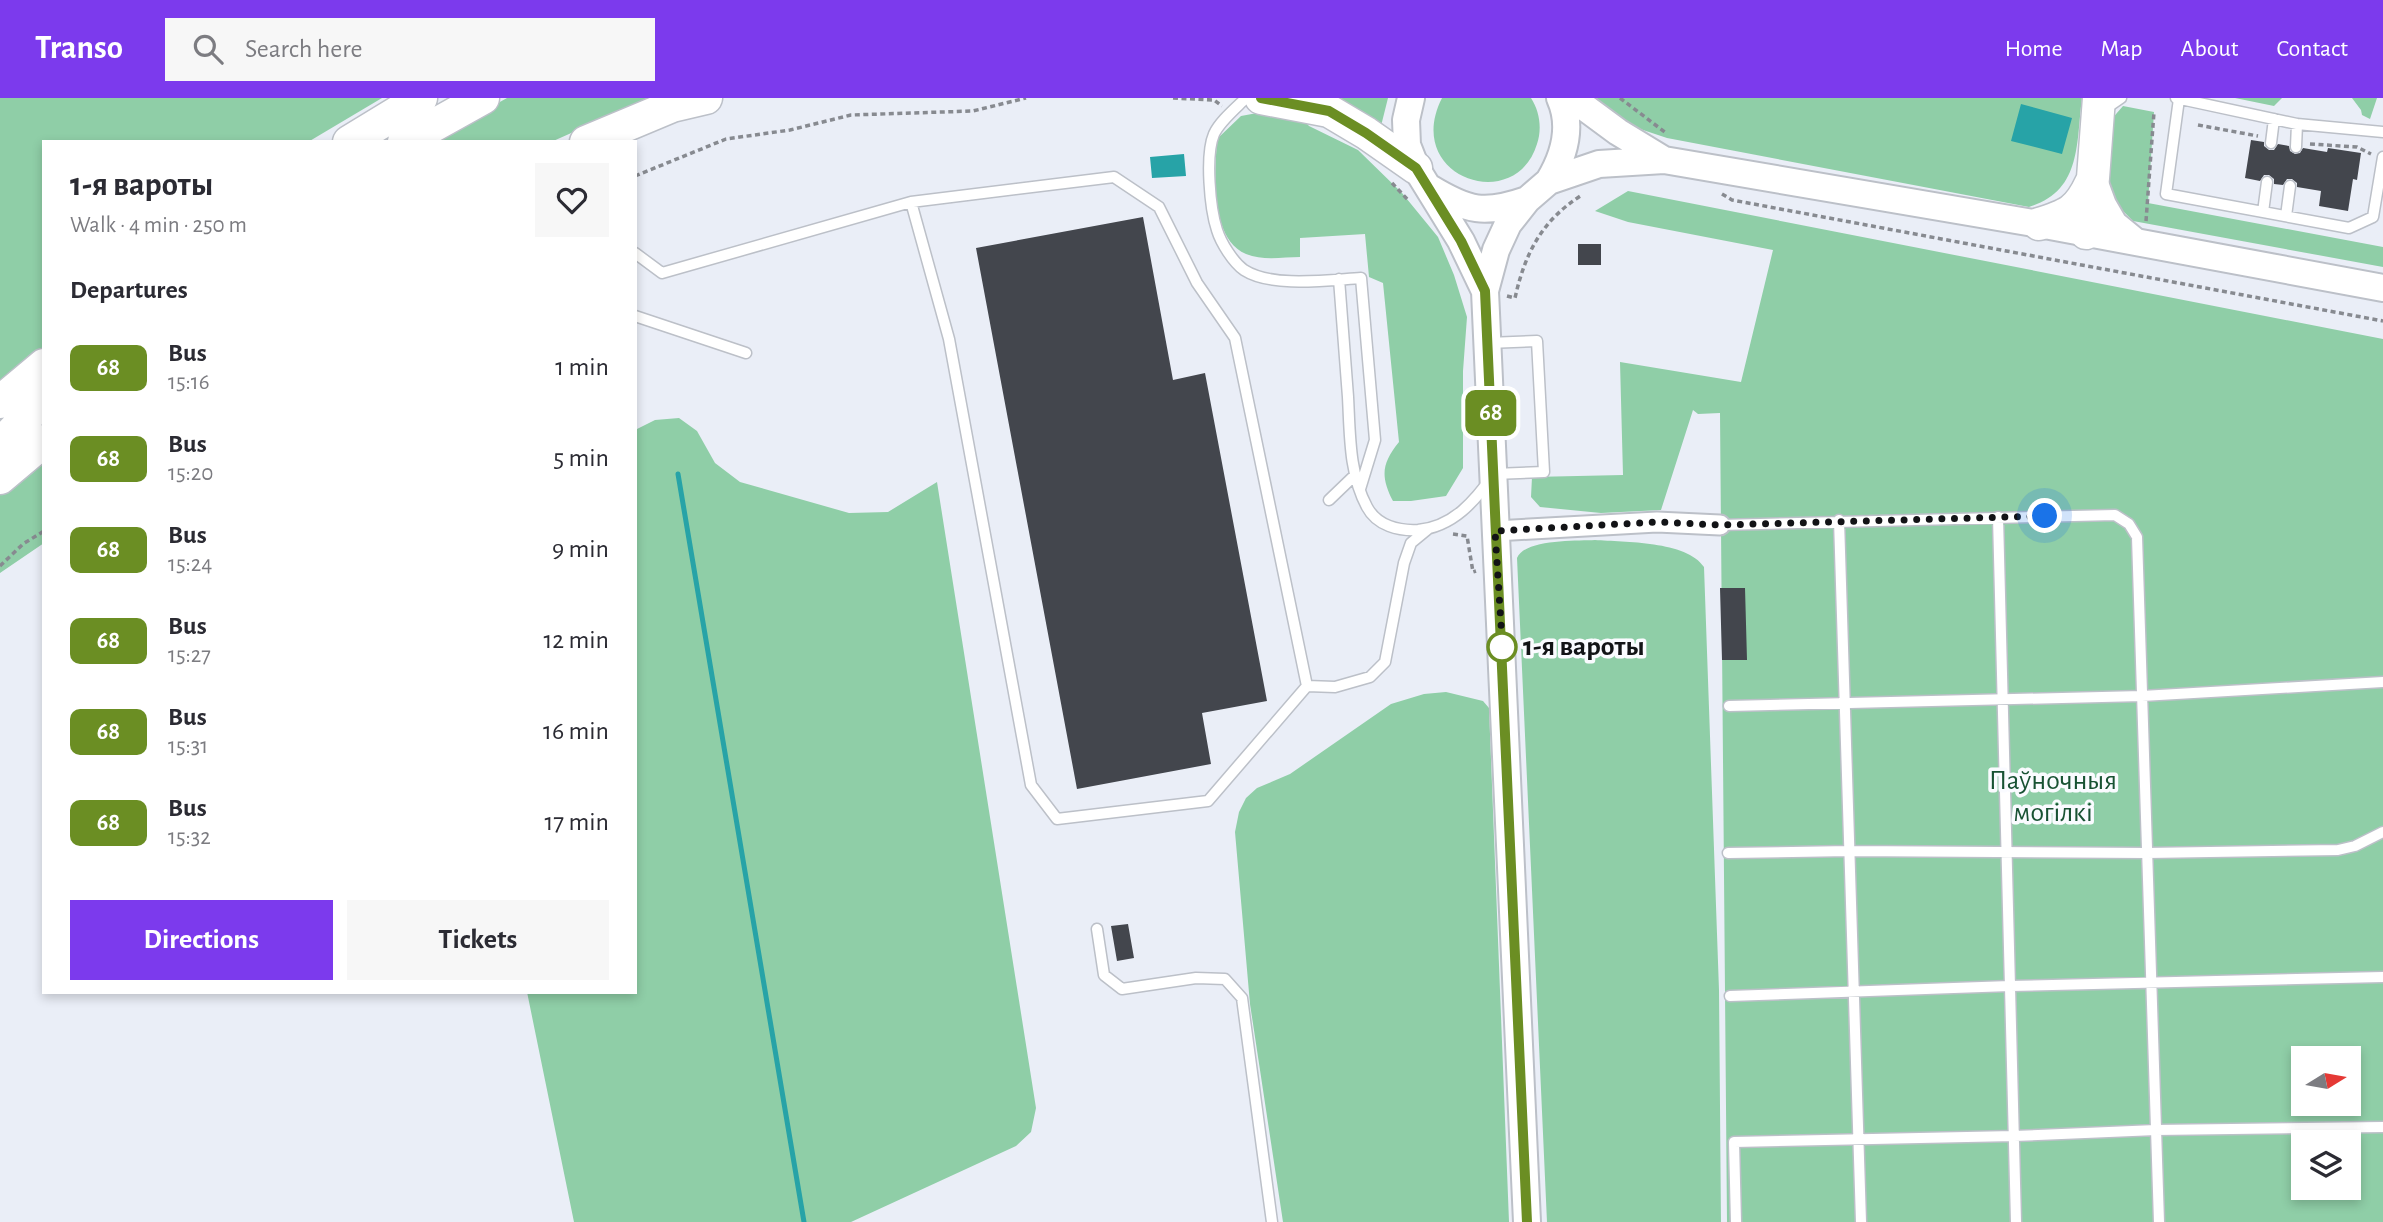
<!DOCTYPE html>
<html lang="en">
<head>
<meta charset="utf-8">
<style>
  body { margin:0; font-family:"Alegreya Sans",sans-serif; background:#f7f7f7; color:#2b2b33; height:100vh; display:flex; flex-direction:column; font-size:26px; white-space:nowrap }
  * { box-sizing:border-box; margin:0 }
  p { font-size:23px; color:#7c7c81 }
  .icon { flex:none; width:38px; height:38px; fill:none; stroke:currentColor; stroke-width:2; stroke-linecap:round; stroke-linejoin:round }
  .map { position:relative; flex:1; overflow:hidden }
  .details { position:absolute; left:42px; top:42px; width:595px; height:854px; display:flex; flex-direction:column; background:#fff; border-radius:0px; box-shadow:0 4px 10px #0003 }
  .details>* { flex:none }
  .badge { padding:0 14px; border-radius:10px; font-size:24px; line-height:46px }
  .needle { width:46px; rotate:79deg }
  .fabs { position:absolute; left:2291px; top:948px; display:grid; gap:14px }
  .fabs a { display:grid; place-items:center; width:70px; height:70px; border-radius:0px; background:#fff; box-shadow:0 4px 10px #0003; font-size:35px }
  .you { position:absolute; width:35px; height:35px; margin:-18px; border:5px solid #fff; border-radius:50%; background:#1a73e8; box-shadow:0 0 0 10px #1a73e833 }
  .map>.badge { position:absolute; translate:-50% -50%; box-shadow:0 0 0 4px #fff }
  h2 { padding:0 28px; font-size:26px; line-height:63px }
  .round { display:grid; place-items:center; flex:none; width:74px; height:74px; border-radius:0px; background:#f7f7f7 }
  .headline { display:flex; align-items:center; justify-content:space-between; height:119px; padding:0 28px }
  h1 { font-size:33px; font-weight:700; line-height:52px }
  .primary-button { display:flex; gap:14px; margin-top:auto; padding:14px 28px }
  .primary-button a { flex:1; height:80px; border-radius:0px; background:#7c3aed; color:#fff; font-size:28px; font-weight:700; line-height:80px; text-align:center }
  .primary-button a+a { background:#f7f7f7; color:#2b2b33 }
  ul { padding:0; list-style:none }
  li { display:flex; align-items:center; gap:21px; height:91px; padding:0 28px }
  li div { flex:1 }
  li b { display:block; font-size:26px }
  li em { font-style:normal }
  li .badge { min-width:77px; font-weight:700; text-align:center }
  header { display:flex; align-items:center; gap:42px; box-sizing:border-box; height:98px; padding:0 35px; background:#7c3aed; color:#fff }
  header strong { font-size:33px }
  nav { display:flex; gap:38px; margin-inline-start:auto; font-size:24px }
  .search { width:490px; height:63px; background:#f7f7f7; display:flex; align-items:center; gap:18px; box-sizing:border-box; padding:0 24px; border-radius:0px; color:#7c7c81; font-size:26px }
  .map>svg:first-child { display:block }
  .green { fill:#8fcea7; fill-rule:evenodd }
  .water { fill:#27a3a7 }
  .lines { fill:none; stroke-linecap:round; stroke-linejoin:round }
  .stream { stroke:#27a3a7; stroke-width:5 }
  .building { fill:#43464d }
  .service-casing { stroke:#bcc0c8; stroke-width:13 }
  .minor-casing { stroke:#bcc0c8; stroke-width:23 }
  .secondary-casing { stroke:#bcc0c8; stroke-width:30 }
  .trunk-casing { stroke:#bcc0c8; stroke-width:35 }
  .path { stroke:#878a90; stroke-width:3.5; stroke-dasharray:5 3.5; stroke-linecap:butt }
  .service { stroke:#fff; stroke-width:10 }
  .minor { stroke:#fff; stroke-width:19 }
  .secondary { stroke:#fff; stroke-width:26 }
  .trunk { stroke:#fff; stroke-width:32 }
  .line-casing { stroke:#fff; stroke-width:16 }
  .line { stroke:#6b8e23; stroke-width:10 }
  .walk { stroke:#121316; stroke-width:7; stroke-dasharray:0 12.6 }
  .stop-dot { fill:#fff; stroke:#6b8e23; stroke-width:3.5 }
  .labels { text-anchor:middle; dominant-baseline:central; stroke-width:7; stroke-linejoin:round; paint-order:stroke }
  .stop-label { font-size:28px; font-weight:bold; fill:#121316; stroke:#fafbff; text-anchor:start }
  .park-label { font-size:28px; fill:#185233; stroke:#fafbff }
</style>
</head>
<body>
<header>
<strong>Transo</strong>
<div class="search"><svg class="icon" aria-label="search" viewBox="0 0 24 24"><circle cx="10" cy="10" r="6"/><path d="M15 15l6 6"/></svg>Search here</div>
<nav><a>Home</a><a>Map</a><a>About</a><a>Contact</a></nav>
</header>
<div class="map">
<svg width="2383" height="1124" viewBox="0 0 2383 1124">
  <rect width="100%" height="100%" fill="#eaeef7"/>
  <path class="green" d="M0,0h382l-74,44h-264v207l-44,52z
    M507,0h143l-99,44h-123z
    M1322,0h66l-8,32z
    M1442,0h89c9,14 11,31 6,46 -22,72 -135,33 -95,-46z
    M1592,0h490c-6,45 0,93 -53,109l-362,-69 -51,-17z
    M2235,0h47l-8,8z
    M2352,0h25l-7,21 -8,-4 -1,-5z
    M2123,8l31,6 -6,91 235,44v20l-250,-46 -21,-21 -11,-23 9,-56z
    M1278,11l22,7 9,10 49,24 44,43 36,44 16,38 13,42 -4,54v97l-17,28 -35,5h-18c-13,-25 -11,-38 6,-59l-16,-159 -14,-6 -4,-43 -65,4v19c-17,0 -37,4 -54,-3 -37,-16 -31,-82 -29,-115l24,-23z
    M1628,93l755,148v883h-656l-7,-809 -22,1 -5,-4 -32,100 -60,3 -61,-6 -9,-10 1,-20 91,-2 -3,-113 121,20 32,-132 -145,-28 -33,-11zM2303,961h45v45h-45zM2303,1045h45v45h-45z
    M679,320l18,13 18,32 25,19 109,31 39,-1 49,-30 99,626 -5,24 -15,14 -165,76h-277l-47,-230h108v-562l20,-10z
    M44,361v84l-44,30v-80z
    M1595,442c29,2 92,1 109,27l15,423 2,232h-174l-30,-664c8,-19 59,-17 78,-18z
    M1446,594l37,9 6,7 20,514h-226l-33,-218 -15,-172 4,-20 7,-14 11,-10 33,-14 101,-70 33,-10z"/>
  <path class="water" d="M2021,6l51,14 -10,36 -51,-13z
    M1184,56l2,22 -34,2 -2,-21z"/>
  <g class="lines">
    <path class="stream" d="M678,376l126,748"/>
  </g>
  <path class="building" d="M2251,42l13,2v4l5,4h5l4,-6 11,2 1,5 5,3 5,-1 3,-5 24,4 1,-4 33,5 -4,27 -4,-1 -5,32 -29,-5 2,-15 -24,-4v-4l-5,-4h-5l-4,6 -9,-1v-5l-5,-4h-5l-4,6 -15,-3z
    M1143,119l30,163 32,-7 62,328 -65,12 9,51 -134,25 -101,-541z
    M1578,146h23v21h-23z
    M1720,490h25l2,72h-25z
    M1128,826l6,34 -17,3 -6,-35z"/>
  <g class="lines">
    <g class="service-casing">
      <path id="service" d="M1246,0c-10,10 -26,23 -32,36 -9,21 -4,75 3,96 4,13 16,32 27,40 28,18 84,10 117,8l14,162 -15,49
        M2176,0l121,26 86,8
        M2179,1l-13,95 183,34 24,-11 10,-60
        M2105,11l16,-11
        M2271,45l3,-24
        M2296,49l1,-23
        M911,104l38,137 82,446 26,34 151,-18 99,-115 28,1 35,-10 15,-15 19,-99 7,-20 17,-14
        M2263,114l4,-30
        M2286,118l4,-30
        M635,155l27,20 249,-71 203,-25 45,30 38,76 38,55 72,348
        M1339,181c3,39 6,79 9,118 2,37 1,77 19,110 10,19 32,24 51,23 35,-3 57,-29 76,-56l50,-2 -7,-131 -49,2
        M635,218l111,37
        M1329,402l25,-24
        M1998,419l18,705
        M1839,422l22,702
        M1720,427l395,-10 14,9 8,13 22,685
        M1729,608l413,-10 241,-14
        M1728,755l121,-2 298,2 191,-3 17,-4 28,-14
        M1097,831l7,46 18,14 74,-11 29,1 17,19 30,224
        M1730,898l280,-10 373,-9
        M1736,1124l-2,-80 280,-6 142,-6 227,-3"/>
    </g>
    <g class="minor-casing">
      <path id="minor" d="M1495,433l162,-9 63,3"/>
    </g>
    <g class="secondary-casing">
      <path id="secondary" d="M1411,0l-5,22 1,25 9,23 45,73 24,50
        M1572,0l46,34 46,28
        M2093,80l10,27 11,19 22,18
        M1549,83c15,-25 24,-54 11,-83
        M1430,90c38,23 54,27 97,12
        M1527,1124l-42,-931 11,-41 12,-26 19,-24 22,-19 50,-17 65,-4 375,64 344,64"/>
    </g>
    <g class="trunk-casing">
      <path id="trunk" d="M1261,0l68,13 37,22 50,35
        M349,44l72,-44
        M404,44l79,-44
        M586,44l86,-36 34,-8
        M2039,126c29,-9 39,-13 52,-41
        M2086,135l7,-55 6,-80
        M0,304l44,-37
        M0,347l44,-46
        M0,380l44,-37"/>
    </g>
    <path class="path" d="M1173,0l41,2 8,6
      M1620,0l46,35
      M2198,27l60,11
      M2310,46l47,3 14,7
      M635,78l91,-37 64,-9 61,-15 122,-4 53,-13
      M1392,85l17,18
      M1722,96l10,6 651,121
      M2146,123l8,-109
      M1507,198l8,2c10,-45 27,-78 67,-103
      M1453,436l14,2 6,36 3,-1
      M0,468l23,-22 21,-13"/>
    <use href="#service" class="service"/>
    <use href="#minor" class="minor"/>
    <use href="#secondary" class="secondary"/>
    <use href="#trunk" class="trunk"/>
  </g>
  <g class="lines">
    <g class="line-casing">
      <path id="line" d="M1261,0l68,13 37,22 50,35 45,73 24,50 42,931"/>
    </g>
    <use href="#line" class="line"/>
    <path class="walk" d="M1502,549l1,8 -8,-124 162,-9 63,3 325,-9"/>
  </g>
  <circle class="stop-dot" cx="1502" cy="549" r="14"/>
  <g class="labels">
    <g class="stop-label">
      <text x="1523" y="549">1-я вароты</text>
    </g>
    <g class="park-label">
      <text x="2053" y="683">Паўночныя<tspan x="2053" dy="32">могілкі</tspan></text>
    </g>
  </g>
</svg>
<div class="fabs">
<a><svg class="needle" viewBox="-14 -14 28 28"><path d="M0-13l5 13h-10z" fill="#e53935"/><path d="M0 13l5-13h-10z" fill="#7c7c81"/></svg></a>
<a><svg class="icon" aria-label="layers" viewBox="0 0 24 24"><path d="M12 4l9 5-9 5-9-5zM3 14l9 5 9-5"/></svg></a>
</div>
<div class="you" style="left:2045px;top:418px"></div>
<b class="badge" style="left:1491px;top:315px;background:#6b8e23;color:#fff">68</b>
<section class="details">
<div class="headline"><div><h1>1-я вароты</h1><p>Walk · 4 min · 250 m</p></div><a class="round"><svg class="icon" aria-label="heart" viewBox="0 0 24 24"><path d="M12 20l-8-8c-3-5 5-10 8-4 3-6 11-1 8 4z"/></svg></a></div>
<h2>Departures</h2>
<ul>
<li><span class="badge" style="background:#6b8e23;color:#fff">68</span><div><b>Bus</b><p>15:16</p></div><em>1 min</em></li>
<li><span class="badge" style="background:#6b8e23;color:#fff">68</span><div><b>Bus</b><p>15:20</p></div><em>5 min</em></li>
<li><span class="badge" style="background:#6b8e23;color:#fff">68</span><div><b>Bus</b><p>15:24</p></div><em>9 min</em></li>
<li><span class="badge" style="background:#6b8e23;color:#fff">68</span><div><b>Bus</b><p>15:27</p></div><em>12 min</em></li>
<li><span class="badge" style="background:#6b8e23;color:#fff">68</span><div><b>Bus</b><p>15:31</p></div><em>16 min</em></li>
<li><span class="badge" style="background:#6b8e23;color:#fff">68</span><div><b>Bus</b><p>15:32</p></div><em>17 min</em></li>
</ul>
<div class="primary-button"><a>Directions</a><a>Tickets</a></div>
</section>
</div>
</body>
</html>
